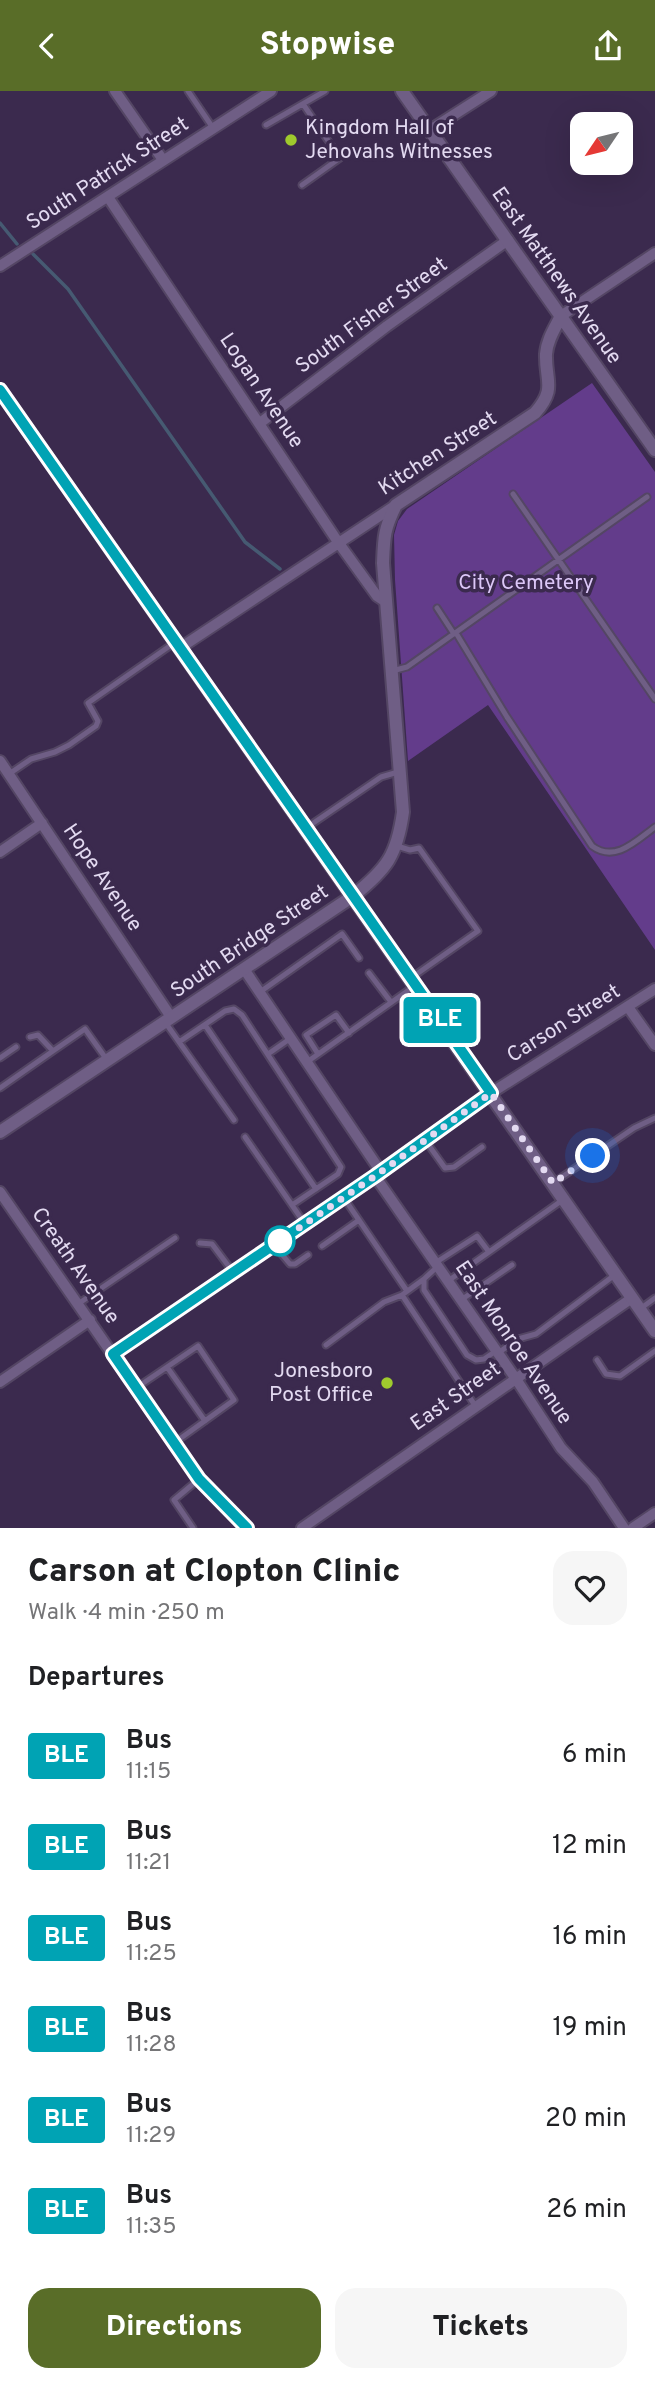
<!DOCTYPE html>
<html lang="en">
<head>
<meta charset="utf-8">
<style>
  body { margin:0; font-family:Overpass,sans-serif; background:#f6f6f6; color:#202124; height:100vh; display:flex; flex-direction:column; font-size:26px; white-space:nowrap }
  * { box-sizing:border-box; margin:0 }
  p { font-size:23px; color:#757577 }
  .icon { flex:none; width:38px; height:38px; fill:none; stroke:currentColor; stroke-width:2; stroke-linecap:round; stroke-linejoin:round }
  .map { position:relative; height:1437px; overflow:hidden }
  .details { display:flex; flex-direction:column; background:#fff; flex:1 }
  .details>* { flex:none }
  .badge { padding:0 14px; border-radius:5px; font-size:24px; line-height:46px }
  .needle { width:46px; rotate:235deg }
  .controls { position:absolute; left:570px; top:21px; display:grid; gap:14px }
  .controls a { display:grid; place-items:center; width:63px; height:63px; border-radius:14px; background:#fff; box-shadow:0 7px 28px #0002; font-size:35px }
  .you { position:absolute; width:35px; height:35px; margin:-18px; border:5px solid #fff; border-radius:50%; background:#1a73e8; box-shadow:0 0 0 10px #1a73e833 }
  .map>.badge { position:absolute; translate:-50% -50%; box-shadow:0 0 0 4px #fff }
  h2 { padding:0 28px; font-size:26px; line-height:63px }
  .round { display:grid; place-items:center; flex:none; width:74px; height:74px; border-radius:21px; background:#f6f6f6 }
  .headline { display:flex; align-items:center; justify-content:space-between; height:119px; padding:0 28px }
  h1 { font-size:33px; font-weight:800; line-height:52px }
  .action { display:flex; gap:14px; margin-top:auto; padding:14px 28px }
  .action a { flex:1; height:80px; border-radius:21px; background:#596d28; color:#fff; font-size:28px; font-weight:800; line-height:80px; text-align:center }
  .action a+a { background:#f6f6f6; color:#202124 }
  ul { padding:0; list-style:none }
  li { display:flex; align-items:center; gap:21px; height:91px; padding:0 28px }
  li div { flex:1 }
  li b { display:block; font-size:26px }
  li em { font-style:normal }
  li .badge { min-width:77px; font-weight:700; text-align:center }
  header { display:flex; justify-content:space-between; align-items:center; height:91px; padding:0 28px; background:#596d28; color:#fff; font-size:32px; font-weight:800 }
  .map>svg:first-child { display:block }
  .green { fill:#633c8b }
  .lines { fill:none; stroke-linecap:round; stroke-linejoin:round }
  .stream { stroke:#465a72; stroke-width:3.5 }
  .service-casing { stroke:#544664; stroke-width:9 }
  .minor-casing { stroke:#544664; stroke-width:14 }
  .tertiary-casing { stroke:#544664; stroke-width:16 }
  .service { stroke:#6f5e85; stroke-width:5 }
  .minor { stroke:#6f5e85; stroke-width:10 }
  .tertiary { stroke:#6f5e85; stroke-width:12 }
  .line-casing { stroke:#fff; stroke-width:16 }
  .line { stroke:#00a3b4; stroke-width:10 }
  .walk { stroke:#e3daf1; stroke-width:7; stroke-dasharray:0 12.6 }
  .poi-dot { fill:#9fca2d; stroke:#3b2a4e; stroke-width:2.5 }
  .stop-dot { fill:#fff; stroke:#00a3b4; stroke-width:3.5 }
  .labels { text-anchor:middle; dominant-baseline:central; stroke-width:7; stroke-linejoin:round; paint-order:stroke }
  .poi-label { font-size:21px; fill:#e3daf1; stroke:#3b2a4e; text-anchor:start }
  .street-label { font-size:21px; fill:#e3daf1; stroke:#3b2a4e }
  .park-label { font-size:21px; fill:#dcc7f8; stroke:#3b2a4e }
</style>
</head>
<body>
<header><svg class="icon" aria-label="back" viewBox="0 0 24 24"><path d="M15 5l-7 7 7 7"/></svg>Stopwise<svg class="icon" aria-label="share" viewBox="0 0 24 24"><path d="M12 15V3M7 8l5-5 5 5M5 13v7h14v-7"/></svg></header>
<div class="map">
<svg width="655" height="1437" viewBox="0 0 655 1437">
  <rect width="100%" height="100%" fill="#3b2a4e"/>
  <path class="green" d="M592,292l63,89v478l-167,-245 -80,56 -13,-181 -1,-45 4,-14 9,-12z"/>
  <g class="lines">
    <path class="stream" d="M0,132l17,21
      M33,163l35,35 177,253 35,27"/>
    <g class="service-casing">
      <path id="service" d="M188,0l25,37
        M266,34l59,-34
        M302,94l38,-27 -37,-54
        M513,403l142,205
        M437,517l17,26
        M456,542l51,84 85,129c23,17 44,-5 63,-19
        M392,580l15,-4 240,-170
        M9,683l22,-15 24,-7 14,-7 27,-19 2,-5 -10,-18 86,-60
        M306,737l75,-51 17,-5
        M397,755l13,4 9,-2 59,83 -67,47
        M369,882l22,29
        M260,901l82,-58 17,24
        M165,931l69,98
        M205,934l111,164
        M30,946l8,-2 15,16 32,-22 22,31
        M179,951l46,-31 9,-2 8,6 99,152 -3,7 -46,31
        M268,963l23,-16
        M318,963l-12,-19 30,-20 13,18
        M0,967l16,-11
        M307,971l106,-75
        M0,997l53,-37
        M245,1046l60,87
        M425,1049l20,28 9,-1 28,-20
        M553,1092l81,-55 21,-10
        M344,1107l63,93
        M200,1152l12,1 21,28
        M274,1154l16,19h5l13,-9
        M322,1155l37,-26
        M435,1172l42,-27 12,16
        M437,1176l-13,12v11l43,65 9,5 8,-1 12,-8
        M448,1190l116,-82
        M402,1204l74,112
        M461,1209l51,-35
        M78,1213l97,-66
        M640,1218l15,-11
        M326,1254l58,-43 18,-7 22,-16
        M498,1262l20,-14 18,-5 80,-60
        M597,1269l9,14 14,2 35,-25
        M167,1276l38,54
        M136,1297l62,-42 36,54 -60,43
        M193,1437l-19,-28 25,-21"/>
    </g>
    <g class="minor-casing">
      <path id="minor" d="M115,0l48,69
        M430,39l61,-39
        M108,106l230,345 39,54 9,6
        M0,175l271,-175
        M561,225l94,-63
        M260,332l127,-97 121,-86
        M180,557l216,-143
        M0,670l171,256
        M0,761l42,-29
        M244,878l137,203
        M628,916l27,38
        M375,1085l141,203 45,69 32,34 31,46
        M0,1101l199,287 48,49
        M113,1263l262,-178 116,-83 164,-104
        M0,1291l90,-62
        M302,1437l330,-230
        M633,1437l22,-15"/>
    </g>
    <g class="tertiary-casing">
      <path id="tertiary" d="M402,0l253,359
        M0,299l655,941
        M0,1041l353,-236c34,-27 44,-41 50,-84l-20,-249c1,-26 1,-34 13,-58l139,-92c22,-25 10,-32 11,-59 1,-14 9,-26 15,-38"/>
    </g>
    <use href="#service" class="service"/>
    <use href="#minor" class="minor"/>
    <use href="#tertiary" class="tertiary"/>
  </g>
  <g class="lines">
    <g class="line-casing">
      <path id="line" d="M0,299l491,703 -116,83 -262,178 86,125 48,49"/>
    </g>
    <use href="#line" class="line"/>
    <path class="walk" d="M280,1150l-6,4 101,-69 116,-83 62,90 40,-27"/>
  </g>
  <g class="poi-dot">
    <circle cx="291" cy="49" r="7"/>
    <circle cx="387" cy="1292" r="7"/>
  </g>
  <circle class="stop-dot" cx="280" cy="1150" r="14"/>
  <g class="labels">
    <g class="poi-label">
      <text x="305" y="37">Kingdom Hall of<tspan x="305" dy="24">Jehovahs Witnesses</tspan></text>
      <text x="373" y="1280" text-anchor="end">Jonesboro<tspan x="373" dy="24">Post Office</tspan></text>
    </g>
    <g class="street-label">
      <text transform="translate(108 83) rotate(-33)">South Patrick Street</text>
      <text transform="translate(556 185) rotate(55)">East Matthews Avenue</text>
      <text transform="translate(372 225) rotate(-36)">South Fisher Street</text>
      <text transform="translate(261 300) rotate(56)">Logan Avenue</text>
      <text transform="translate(438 363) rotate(-33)">Kitchen Street</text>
      <text transform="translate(102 787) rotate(56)">Hope Avenue</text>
      <text transform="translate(250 851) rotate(-34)">South Bridge Street</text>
      <text transform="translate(564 933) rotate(-32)">Carson Street</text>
      <text transform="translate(75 1175) rotate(55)">Creath Avenue</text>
      <text transform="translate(513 1252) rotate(56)">East Monroe Avenue</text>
      <text transform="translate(456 1306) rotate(-35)">East Street</text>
    </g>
    <g class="park-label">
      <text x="526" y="492">City Cemetery</text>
    </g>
  </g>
</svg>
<div class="controls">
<a><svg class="needle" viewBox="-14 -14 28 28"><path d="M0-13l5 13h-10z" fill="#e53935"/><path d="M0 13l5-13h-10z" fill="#757577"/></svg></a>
</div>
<div class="you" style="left:593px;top:1065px"></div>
<b class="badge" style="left:440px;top:929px;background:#00a3b4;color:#fff">BLE</b>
</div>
<section class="details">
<div class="headline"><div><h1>Carson at Clopton Clinic</h1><p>Walk · 4 min · 250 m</p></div><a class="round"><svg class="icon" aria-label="heart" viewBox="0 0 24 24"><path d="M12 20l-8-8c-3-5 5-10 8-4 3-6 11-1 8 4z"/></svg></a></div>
<h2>Departures</h2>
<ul>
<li><span class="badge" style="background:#00a3b4;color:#fff">BLE</span><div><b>Bus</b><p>11:15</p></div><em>6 min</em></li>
<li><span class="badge" style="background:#00a3b4;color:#fff">BLE</span><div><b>Bus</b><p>11:21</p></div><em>12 min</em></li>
<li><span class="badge" style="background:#00a3b4;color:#fff">BLE</span><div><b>Bus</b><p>11:25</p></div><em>16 min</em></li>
<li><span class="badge" style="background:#00a3b4;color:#fff">BLE</span><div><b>Bus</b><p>11:28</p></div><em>19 min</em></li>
<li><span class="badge" style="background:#00a3b4;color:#fff">BLE</span><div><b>Bus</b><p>11:29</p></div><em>20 min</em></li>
<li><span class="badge" style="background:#00a3b4;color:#fff">BLE</span><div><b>Bus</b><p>11:35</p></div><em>26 min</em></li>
</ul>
<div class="action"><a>Directions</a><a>Tickets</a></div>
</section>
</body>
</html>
